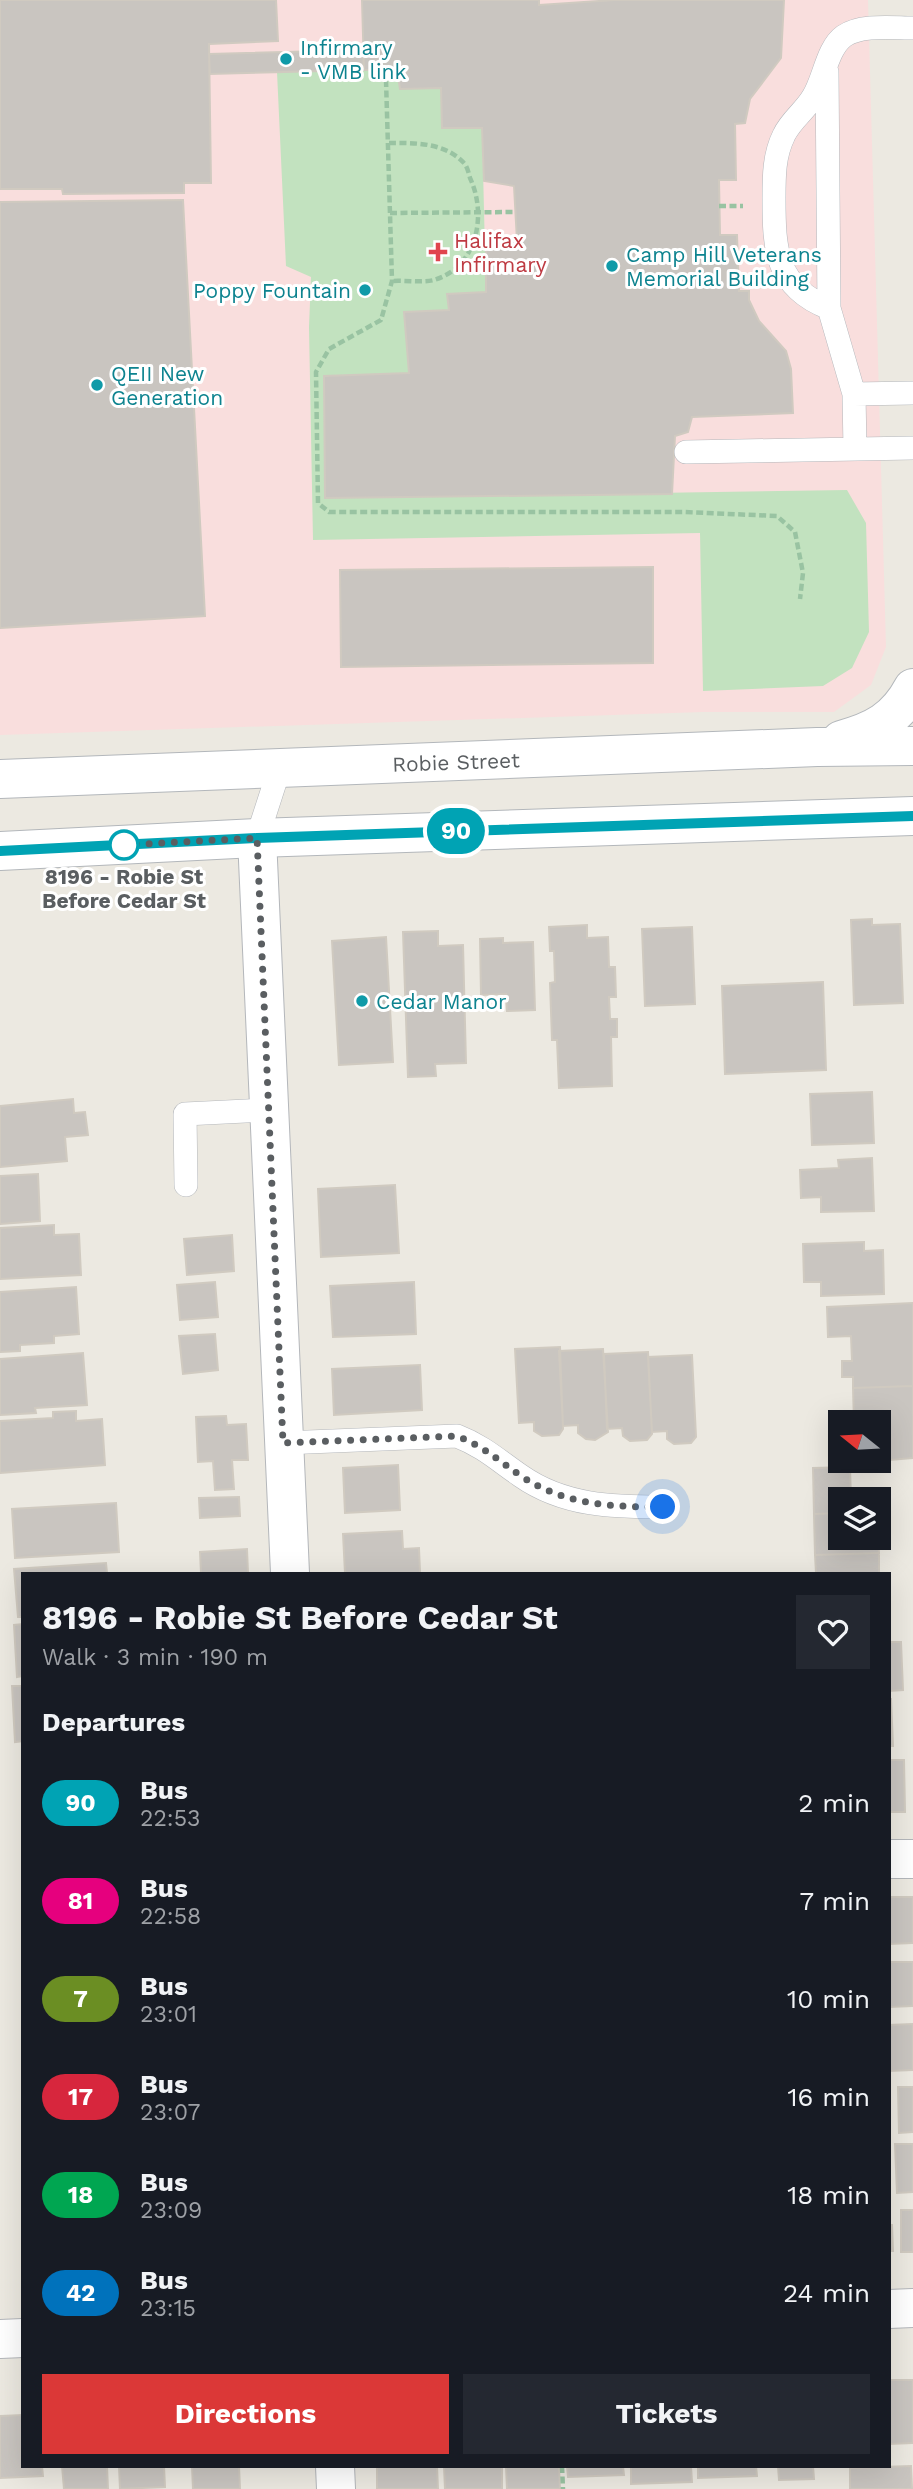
<!DOCTYPE html>
<html lang="en">
<head>
<meta charset="utf-8">
<style>
  body { margin:0; font-family:"Work Sans",sans-serif; background:#242831; color:#f1f3f6; height:100vh; display:flex; flex-direction:column; font-size:26px; white-space:nowrap }
  * { box-sizing:border-box; margin:0 }
  p { font-size:23px; color:#9ea1a6 }
  .icon { flex:none; width:38px; height:38px; fill:none; stroke:currentColor; stroke-width:2; stroke-linecap:round; stroke-linejoin:round }
  .map { position:relative; flex:1; overflow:hidden }
  .drawer { position:absolute; left:21px; top:1572px; width:870px; height:896px; display:flex; flex-direction:column; background:#171b24; border-radius:0px; box-shadow:0 7px 28px #0002 }
  .drawer>* { flex:none }
  .badge { padding:0 14px; border-radius:23px; font-size:24px; line-height:46px }
  .needle { width:46px; rotate:288deg }
  .controls { position:absolute; left:828px; top:1410px; display:grid; gap:14px }
  .controls a { display:grid; place-items:center; width:63px; height:63px; border-radius:0px; background:#171b24; box-shadow:0 7px 28px #0002; font-size:35px }
  .you { position:absolute; width:35px; height:35px; margin:-18px; border:5px solid #fff; border-radius:50%; background:#1a73e8; box-shadow:0 0 0 10px #1a73e833 }
  .map>.badge { position:absolute; translate:-50% -50%; box-shadow:0 0 0 4px #fff }
  h2 { padding:0 21px; font-size:26px; line-height:63px }
  .round { display:grid; place-items:center; flex:none; width:74px; height:74px; border-radius:0px; background:#242831 }
  .summary { display:flex; align-items:center; justify-content:space-between; height:119px; padding:0 21px }
  h1 { font-size:33px; font-weight:700; line-height:52px }
  .cta { display:flex; gap:14px; margin-top:auto; padding:14px 21px }
  .cta a { flex:1; height:80px; border-radius:0px; background:#db3837; color:#fff; font-size:28px; font-weight:700; line-height:80px; text-align:center }
  .cta a+a { background:#242831; color:#f1f3f6 }
  ul { padding:0; list-style:none }
  li { display:flex; align-items:center; gap:21px; height:98px; padding:0 21px }
  li div { flex:1 }
  li b { display:block; font-size:26px }
  li em { font-style:normal }
  li .badge { min-width:77px; font-weight:700; text-align:center }
  .map>svg:first-child { display:block }
  .medical { fill:#f9dedd }
  .green { fill:#c2e2bf }
  .building { fill:#c9c5c0; stroke:#d0cac0; stroke-width:2 }
  .lines { fill:none; stroke-linecap:round; stroke-linejoin:round }
  .lane-casing { stroke:#b4b7bb; stroke-width:24 }
  .street-casing { stroke:#b4b7bb; stroke-width:40 }
  .secondary-casing { stroke:#b3b7bb; stroke-width:40 }
  .path { stroke:#99c3a2; stroke-width:4.5; stroke-dasharray:7 3.5; stroke-linecap:butt }
  .lane { stroke:#fff; stroke-width:23 }
  .street { stroke:#fff; stroke-width:38 }
  .secondary { stroke:#fff; stroke-width:38 }
  .line-casing { stroke:#fff; stroke-width:16 }
  .line { stroke:#00a3b4; stroke-width:10 }
  .walk { stroke:#5a5e61; stroke-width:7; stroke-dasharray:0 12.6 }
  .culture-dot { fill:#0f9aa8; stroke:#fff; stroke-width:2.5 }
  .health-dot { fill:#e0444e; stroke:#fff; stroke-width:2.5 }
  .stop-dot { fill:#fff; stroke:#00a3b4; stroke-width:3.5 }
  .labels { text-anchor:middle; dominant-baseline:central; stroke-width:6; stroke-linejoin:round; paint-order:stroke }
  .culture-label { font-size:21px; fill:#0d838f; stroke:#fff; text-anchor:start }
  .health-label { font-size:21px; fill:#be3a42; stroke:#fff; text-anchor:start }
  .street-label { font-size:21px; fill:#5a5e61; stroke:#fff }
  .stop-label { font-size:21px; font-weight:bold; fill:#5a5e61; stroke:#fff }
</style>
</head>
<body>
<div class="map">
<svg width="913" height="2489" viewBox="0 0 913 2489">
  <rect width="100%" height="100%" fill="#ece9e1"/>
  <path class="medical" d="M0,0h868l18,647 -15,38 -37,27h-131l-703,23z"/>
  <path class="green" d="M397,69l3,20 41,-1 1,40h40l4,164 -39,2 2,16 -45,2 5,61 -84,4v121l522,-8 19,33 3,109 -17,36 -29,18 -120,5 -3,-158 -387,7 -4,-213 2,-50 -25,-11 -9,-194z"/>
  <path class="building" d="M0,0h276l2,41 -69,3 2,139h-27v10l-121,1 -1,-5h-62z
    M362,0h177v5l75,-5h170l-3,58 -31,41 -5,24 -10,1 1,56h-17l1,55h17l2,56h10v9l10,21 27,30 5,18 2,44 -101,4 -4,15 -13,4 -3,58 -347,4 -1,-122 85,-3 -5,-61 45,-2 -2,-16 39,-2v-54l31,3 -3,-55 -30,-5 -2,-53h-40l-1,-40 -41,1 -3,-20 -33,1z
    M363,50l1,20 -154,4 -1,-20z
    M183,200l22,416 -205,12v-426z
    M653,567v96l-312,4 -1,-97z
    M872,919v6l28,-1 3,79 -49,2 -3,-85z
    M587,925v13l21,-1 1,30h6l1,30h-7l1,22h7v18h-6l1,49 -53,2 -2,-48h-5l-2,-57 5,-1 -1,-31h-4l-1,-24z
    M692,927l3,77 -50,2 -3,-77z
    M438,931v15l25,-1 3,118 -31,1 1,12 -28,1 -5,-145z
    M386,937l7,125 -54,3 -7,-124z
    M503,938v5l30,-1 2,68 -28,1 -1,-17 -25,1 -1,-56z
    M823,982l3,88 -101,4 -3,-88z
    M872,1092l2,51 -62,2 -2,-51z
    M73,1099l1,14 11,-1 3,23 -23,2 2,24 -67,6v-61z
    M872,1158l2,53 -53,1v-15l-20,1 -1,-28 39,-2 -1,-8z
    M38,1174l2,47 -40,3v-48z
    M395,1185l4,68 -78,4 -3,-68z
    M54,1225v10l25,-1 2,41 -81,4v-51z
    M232,1235l2,36 -47,4 -3,-36z
    M864,1242v9l19,-1 1,44 -63,2v-14h-17l-1,-38z
    M215,1282l3,35 -38,3 -3,-35z
    M414,1282l2,52 -83,3 -3,-51z
    M76,1287l3,47 -25,2v7l-34,2v6l-20,1v-60z
    M913,1303v83l-60,2v-11h-11v-16h10l-1,-25 -23,1 -1,-30z
    M215,1334l3,36 -35,4 -4,-38z
    M560,1347l3,82 -4,6 -17,1 -8,-5v-9l-15,1 -4,-74z
    M603,1349l5,83 -13,8 -9,-1 -8,-6v-8l-15,1 -4,-75z
    M648,1352l4,82 -5,6 -17,1 -7,-5 -1,-8 -15,1 -3,-75z
    M83,1353l4,52 -52,3 1,5 -36,2v-56z
    M692,1355l4,82 -5,6 -17,1 -7,-5v-8l-15,1 -4,-75z
    M420,1365l2,45 -88,5 -2,-46z
    M913,1386v72l-35,3v-38h-38v16v-16h14l-1,-35z
    M76,1411v10l26,-2 3,46 -105,8v-52l53,-3v-6z
    M226,1416l1,9 19,-1 2,36h-16l2,29 -19,1 -2,-29 -15,1 -2,-45z
    M398,1465l2,45 -55,3 -2,-45z
    M850,1467l1,33h-11v13l-26,1 -1,-46z
    M239,1497l1,19 -40,2 -1,-20z
    M116,1503l3,49 -104,6 -3,-49z
    M840,1513v25h38l1,15 -64,2 -1,-41z
    M402,1531l1,18 16,-1 1,25h-75l-2,-39z
    M247,1549l1,24h-47l-1,-21z
    M879,1553v20h-63l-1,-18z
    M106,1563l1,10h-84v44h-5l-4,-48z
    M23,1624v52l-6,1 -3,-52z
    M889,1642h12l2,48 -14,1z
    M12,1686h11v55l-8,1z
    M889,1699h2l2,47h-4z
    M889,1760h15l1,52h-16z
    M889,1897h24v46l-24,1z
    M889,1962h24v44l-24,1z
    M913,2024v46l-24,1v-46z
    M898,2087h15v45l-14,1z
    M895,2144h18v48l-16,1z
    M901,2210h12v42h-12z
    M889,2225h3l1,26h-4z
    M889,2380h24v63l-24,1z
    M23,2415v51h19l1,10 -43,2v-62z
    M62,2466h45l1,23h-44z
    M119,2466h45l1,21 -45,2z
    M192,2466h47l1,23h-47z
    M377,2466h60l1,23h-61z
    M444,2466h58v23h-57z
    M506,2466h53l1,23h-53z
    M567,2466h56l1,9 -56,2z
    M631,2466h60l1,16 -61,2z
    M698,2466h58l1,10 -59,2z
    M778,2466h35l1,13 -35,1z
    M911,2466l1,23h-62v-21z"/>
  <g class="lines">
    <g class="lane-casing">
      <path id="lane" d="M827,72l2,236 25,86 1,55
        M829,308c-54,-21 -55,-60 -55,-110 0,-22 0,-43 10,-63 7,-15 21,-24 29,-38 11,-17 14,-49 31,-61 17,-12 49,-8 69,-8
        M854,394l59,-1
        M686,452l227,-4
        M257,838l22,-68
        M186,1185l-1,-71 82,-4
        M283,1443l174,-7c26,10 42,25 64,40 43,30 92,31 142,31"/>
    </g>
    <g class="street-casing">
      <path id="street" d="M257,838l33,735
        M889,1859h24
        M889,2309l24,-1
        M0,2339l23,-1
        M335,2466l1,23"/>
    </g>
    <g class="secondary-casing">
      <path id="secondary" d="M841,740c33,-9 55,-20 72,-52
        M0,779l817,-32 96,-1
        M0,851l257,-13 656,-22"/>
    </g>
    <path class="path" d="M386,80l6,201 -11,39 -52,29 -13,23 2,131 11,9h355l93,4 18,16 8,41 -3,26
      M389,143c26,0 55,-1 75,20 3,3 5,11 6,15 17,36 8,89 -36,102 -12,3 -29,0 -42,1
      M719,206h24
      M390,213l125,-1
      M562,2466l1,23"/>
    <use href="#lane" class="lane"/>
    <use href="#street" class="street"/>
    <use href="#secondary" class="secondary"/>
  </g>
  <g class="lines">
    <g class="line-casing">
      <path id="line" d="M0,851l257,-13 656,-22"/>
    </g>
    <use href="#line" class="line"/>
    <path class="walk" d="M124,845l133,-7 26,605 174,-7c26,10 42,25 64,40 43,29 92,31 142,31"/>
  </g>
  <g class="culture-dot">
    <circle cx="286" cy="59" r="7"/>
    <circle cx="612" cy="266" r="7"/>
    <circle cx="365" cy="290" r="7"/>
    <circle cx="97" cy="385" r="7"/>
    <circle cx="362" cy="1001" r="7"/>
  </g>
  <path class="health-dot" d="M434.5 241.5h7v7h7v7h-7v7h-7v-7h-7v-7h7z"/>
  <circle class="stop-dot" cx="124" cy="845" r="14"/>
  <g class="labels">
    <g class="culture-label">
      <text x="300" y="47">Infirmary<tspan x="300" dy="24">- VMB link</tspan></text>
      <text x="626" y="254">Camp Hill Veterans<tspan x="626" dy="24">Memorial Building</tspan></text>
      <text x="351" y="290" text-anchor="end">Poppy Fountain</text>
      <text x="111" y="373">QEII New<tspan x="111" dy="24">Generation</tspan></text>
      <text x="376" y="1001">Cedar Manor</text>
    </g>
    <g class="health-label">
      <text x="454" y="240">Halifax<tspan x="454" dy="24">Infirmary</tspan></text>
    </g>
    <g class="street-label">
      <text transform="translate(456 762) rotate(-2)">Robie Street</text>
    </g>
    <g class="stop-label">
      <text x="124" y="876">8196 - Robie St<tspan x="124" dy="24">Before Cedar St</tspan></text>
    </g>
  </g>
</svg>
<div class="controls">
<a><svg class="needle" viewBox="-14 -14 28 28"><path d="M0-13l5 13h-10z" fill="#e53935"/><path d="M0 13l5-13h-10z" fill="#9ea1a6"/></svg></a>
<a><svg class="icon" aria-label="layers" viewBox="0 0 24 24"><path d="M12 4l9 5-9 5-9-5zM3 14l9 5 9-5"/></svg></a>
</div>
<div class="you" style="left:663px;top:1507px"></div>
<b class="badge" style="left:456px;top:831px;background:#00a3b4;color:#fff">90</b>
<section class="drawer">
<div class="summary"><div><h1>8196 - Robie St Before Cedar St</h1><p>Walk · 3 min · 190 m</p></div><a class="round"><svg class="icon" aria-label="heart" viewBox="0 0 24 24"><path d="M12 20l-8-8c-3-5 5-10 8-4 3-6 11-1 8 4z"/></svg></a></div>
<h2>Departures</h2>
<ul>
<li><span class="badge" style="background:#00a3b4;color:#fff">90</span><div><b>Bus</b><p>22:53</p></div><em>2 min</em></li>
<li><span class="badge" style="background:#e6007e;color:#fff">81</span><div><b>Bus</b><p>22:58</p></div><em>7 min</em></li>
<li><span class="badge" style="background:#6b8e23;color:#fff">7</span><div><b>Bus</b><p>23:01</p></div><em>10 min</em></li>
<li><span class="badge" style="background:#d7263d;color:#fff">17</span><div><b>Bus</b><p>23:07</p></div><em>16 min</em></li>
<li><span class="badge" style="background:#00a651;color:#fff">18</span><div><b>Bus</b><p>23:09</p></div><em>18 min</em></li>
<li><span class="badge" style="background:#0072bc;color:#fff">42</span><div><b>Bus</b><p>23:15</p></div><em>24 min</em></li>
</ul>
<div class="cta"><a>Directions</a><a>Tickets</a></div>
</section>
</div>
</body>
</html>
